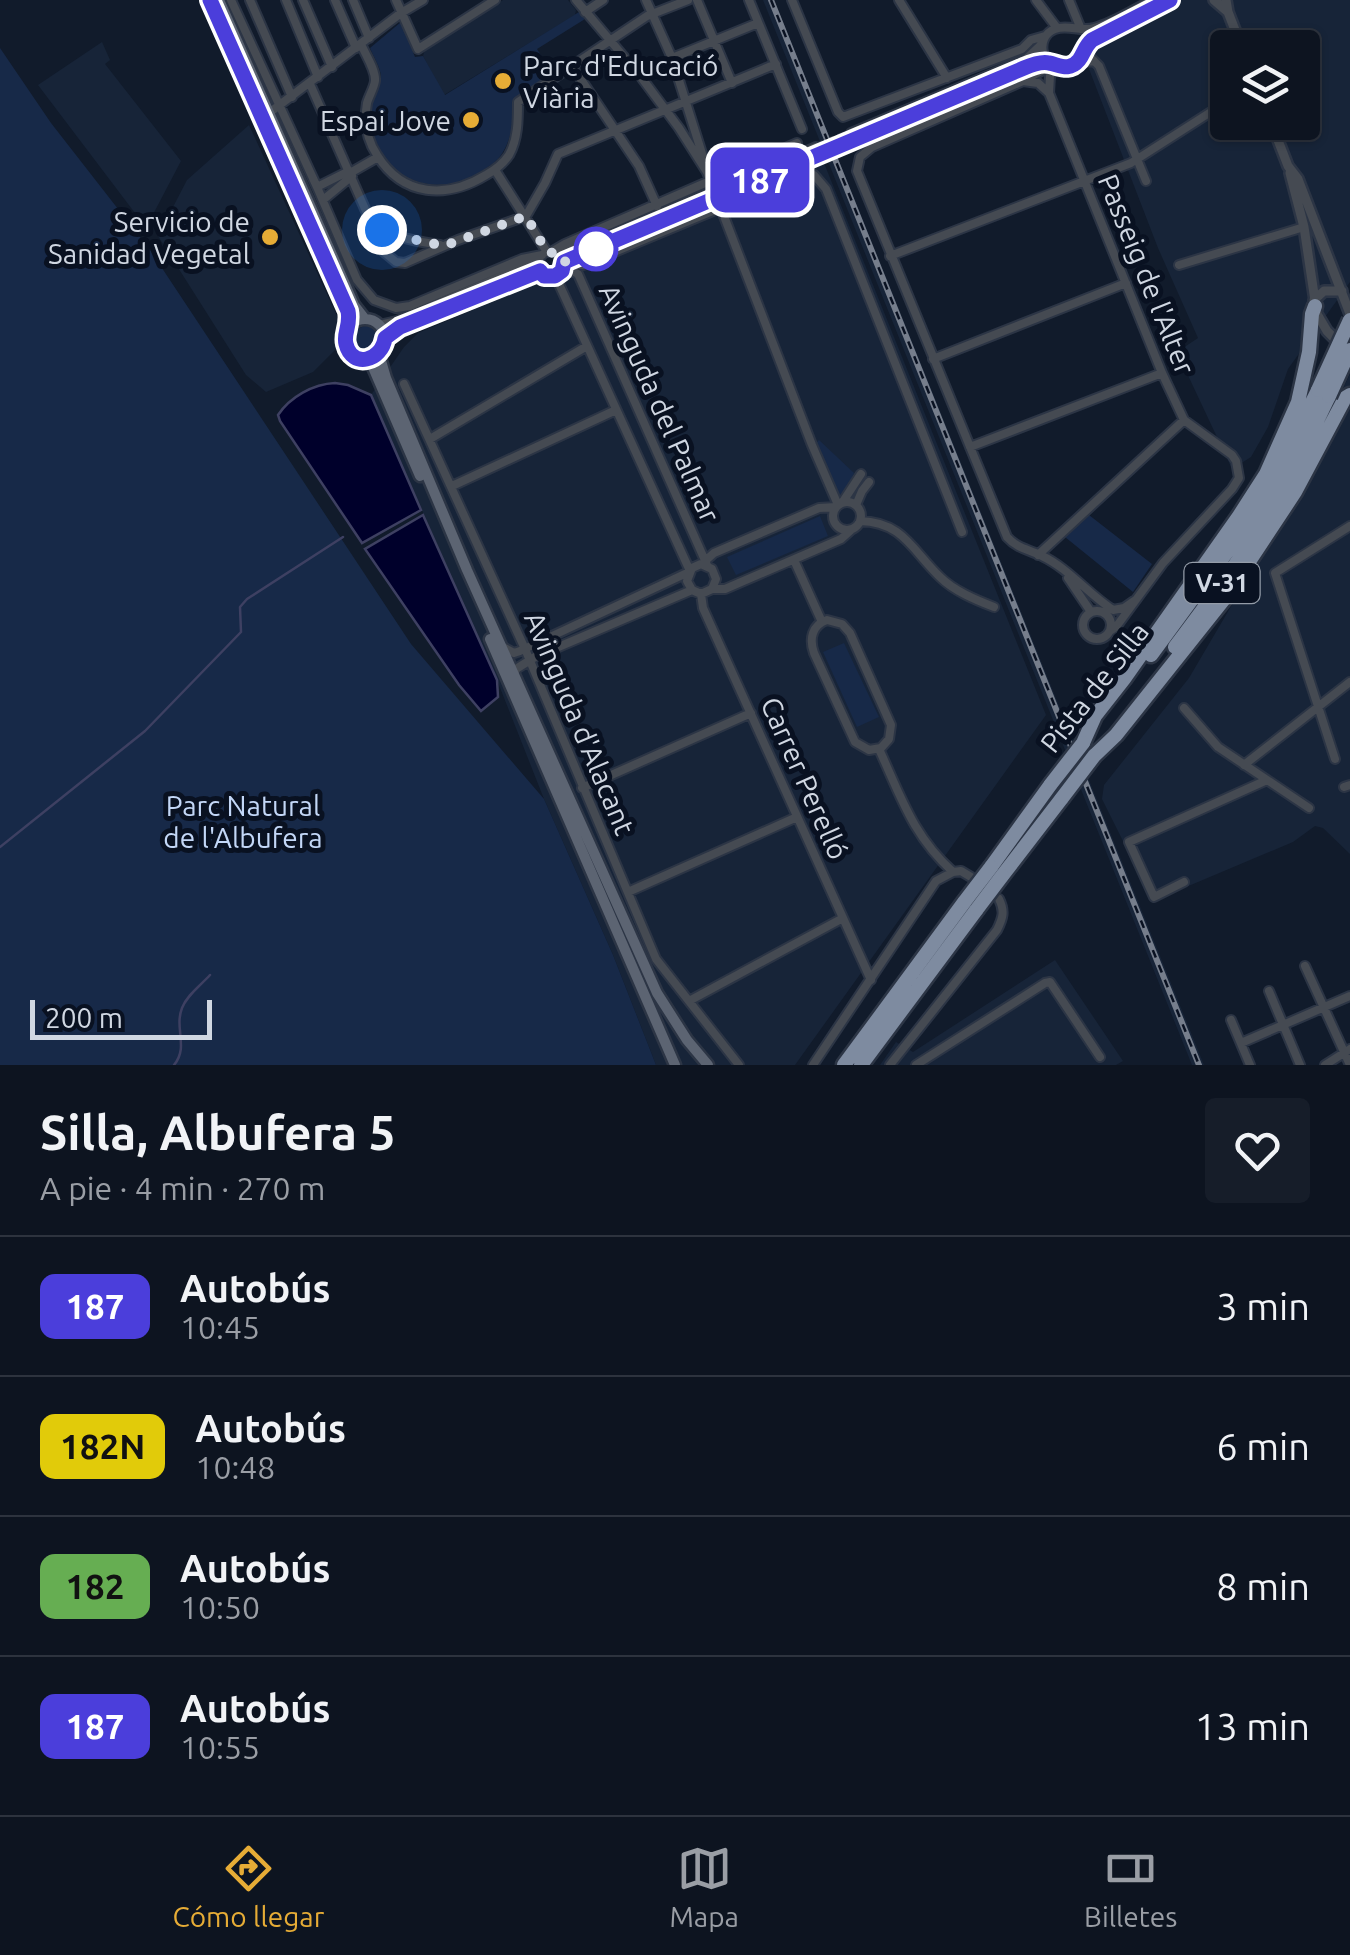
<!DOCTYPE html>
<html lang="es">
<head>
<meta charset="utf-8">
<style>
  body { margin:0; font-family:Ubuntu,sans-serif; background:#161d29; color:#f1f3f6; height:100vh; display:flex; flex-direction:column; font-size:38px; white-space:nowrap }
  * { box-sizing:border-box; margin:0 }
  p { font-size:32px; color:#9a9ea5 }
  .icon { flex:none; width:55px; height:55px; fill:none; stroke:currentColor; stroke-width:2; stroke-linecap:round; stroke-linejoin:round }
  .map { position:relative; height:1065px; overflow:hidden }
  .details { display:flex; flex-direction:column; background:#0d1420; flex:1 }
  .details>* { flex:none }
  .badge { padding:0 20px; border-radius:15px; font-size:35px; line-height:65px }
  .buttons { position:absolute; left:1210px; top:30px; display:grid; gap:20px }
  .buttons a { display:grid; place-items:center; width:110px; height:110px; border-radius:10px; background:#0d1420; box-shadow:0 2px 8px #0004,0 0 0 2px #2d333e; font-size:50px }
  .scale { position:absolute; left:30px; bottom:25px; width:182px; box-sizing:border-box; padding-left:10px; border:5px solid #d0d7e2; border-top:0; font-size:28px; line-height:35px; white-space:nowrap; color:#d0d7e2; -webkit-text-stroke:8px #091121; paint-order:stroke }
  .you { position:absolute; width:50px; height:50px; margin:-25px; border:8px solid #fff; border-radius:50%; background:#1a73e8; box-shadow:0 0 0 15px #1a73e833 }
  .map>.badge { position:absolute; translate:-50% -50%; box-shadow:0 0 0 5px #fff }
  .round { display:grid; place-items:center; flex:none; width:105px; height:105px; border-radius:10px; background:#161d29 }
  .summary { display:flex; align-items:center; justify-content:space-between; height:170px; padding:0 40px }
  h1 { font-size:48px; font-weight:600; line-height:75px }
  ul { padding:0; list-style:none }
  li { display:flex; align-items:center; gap:30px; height:140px; padding:0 40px; border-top:2px solid #2d333e }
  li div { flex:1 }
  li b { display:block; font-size:38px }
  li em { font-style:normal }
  li .badge { min-width:110px; font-weight:700; text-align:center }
  .tab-bar { display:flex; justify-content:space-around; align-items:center; height:140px; border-top:2px solid #2d333e; background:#0d1420; font-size:28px; color:#9a9ea5 }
  .tab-bar a { display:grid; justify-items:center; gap:5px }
  .tab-bar .active { color:#e6ac36 }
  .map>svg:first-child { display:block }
  .built { fill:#172438; fill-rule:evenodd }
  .green { fill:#172948 }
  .water { fill:#00002b; stroke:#3e4062; stroke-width:2.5 }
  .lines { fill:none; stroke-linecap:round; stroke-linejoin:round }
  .stream { stroke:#3e4062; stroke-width:2.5 }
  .minor-tunnel { stroke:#2e3746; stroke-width:8; stroke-dasharray:8 4; stroke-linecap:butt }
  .minor-casing { stroke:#2c3545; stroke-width:12 }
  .tertiary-casing { stroke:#2c3545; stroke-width:14 }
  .secondary-casing { stroke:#2c3545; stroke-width:15 }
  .motorway-casing { stroke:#2c3545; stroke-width:19 }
  .minor { stroke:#454a52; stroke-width:8 }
  .tertiary { stroke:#454a52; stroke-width:9 }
  .secondary { stroke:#5c6472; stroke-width:10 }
  .motorway { stroke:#7e8ba0; stroke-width:14 }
  .rail-casing { stroke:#767e8c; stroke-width:6 }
  .rail { stroke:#091121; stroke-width:2.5; stroke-dasharray:8; stroke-linecap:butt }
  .motorway-bridge-casing { stroke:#2c3545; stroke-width:19; stroke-linecap:butt }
  .motorway-bridge { stroke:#7e8ba0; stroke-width:14 }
  .line-casing { stroke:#fff; stroke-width:22 }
  .line { stroke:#4b3edb; stroke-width:15 }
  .walk { stroke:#d0d7e2; stroke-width:10; stroke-dasharray:0 18 }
  .poi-dot { fill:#e6ac36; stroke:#091121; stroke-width:4 }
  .stop-dot { fill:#fff; stroke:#4b3edb; stroke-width:5 }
  .labels { text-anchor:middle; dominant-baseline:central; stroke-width:10; stroke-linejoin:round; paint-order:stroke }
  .shield { fill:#091121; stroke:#949ca8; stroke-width:2.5 }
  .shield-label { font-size:25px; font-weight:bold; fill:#d0d7e2 }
  .poi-label { font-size:28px; fill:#d0d7e2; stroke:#091121; text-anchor:end }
  .street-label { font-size:28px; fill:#d0d7e2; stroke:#091121 }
  .park-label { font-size:28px; fill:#c3d7f7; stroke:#091121 }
</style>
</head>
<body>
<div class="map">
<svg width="1350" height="1065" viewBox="0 0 1350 1065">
  <rect width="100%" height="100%" fill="#111b2b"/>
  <path class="built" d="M503,0h65l8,10 -1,5 -131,80 -21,-39 2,-7z
    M763,0h11l430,1065h-12z
    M1170,0h180v282l-62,87 -20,58 -17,30 -19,12 -55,-117 21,-14 -40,-90 -69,-179 9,-36zM1228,48h74v74h-74z
    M102,42l8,18 -5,4 76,97 -33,63 -7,-3 -103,-136z
    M249,125l89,193 -2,31 -23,23 -47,20 -20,-17 -88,-139 29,-56z
    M824,163l222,552 -251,350h-139l-43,-110 -69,-156 -47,-119 -126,-285 33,-48 14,-14z
    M1350,374v480l-27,-26 -8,-2 -22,16 -140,59 -51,-102 2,-14 85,-107 71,-121z
    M1055,960l68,101 -7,4h-236l16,-23 17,10z"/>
  <path class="green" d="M579,12l6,7 -48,30 15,23 -39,28c0,18 0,36 -10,52 -5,9 -14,15 -23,20 -33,22 -79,16 -100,-21 -8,-14 -11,-37 -7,-53 1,-6 7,-14 8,-21 0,-9 -8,-21 -11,-29l31,-26 14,35 8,-1 22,39z
    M0,48l51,75 99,127 261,394 133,155 69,156 43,110h-656z
    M353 340a14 14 0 1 1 28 0a14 14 0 1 1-28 0Z
    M819,440l35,33 -5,13 -10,10 -2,-2 -21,-51z
    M1089,515l63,49 -19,28 -68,-55z
    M820,516l8,20 -92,39 -9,-18z
    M844,643l35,74 -22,10 -34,-75z"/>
  <path class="water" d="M335,383l13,2 23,10 50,115 -59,33 -82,-122 -2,-6c12,-18 35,-31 57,-32z
    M423,515l74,165 1,17 -17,14 -22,-26 -94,-136z"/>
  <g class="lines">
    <path class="stream" d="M0,847l145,-116 96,-99 -1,-25 7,-8 96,-62
      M174,1065c15,-18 0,-36 8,-57 5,-13 19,-23 28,-33"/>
    <path class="minor-tunnel" d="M816,147l35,-14
      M819,154l35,-15"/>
    <g class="minor-casing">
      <path id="minor" d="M231,0l86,187 40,93 17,20 22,8 14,-2 112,-47 20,-4
        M250,0l42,97
        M286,0l32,77
        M303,0l29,67
        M335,0l21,48
        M353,0l16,38
        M396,0l22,49 77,-49
        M576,0l65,77 38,51 28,44 105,273 26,60
        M646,0l26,58 32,102
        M697,0l35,83
        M749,0l53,129
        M792,0l46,112 5,5 179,-68 9,-9 14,-4
        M899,0l48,78
        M1036,0l21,28
        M1069,0l12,29
        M585,12l18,-12
        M361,44c4,10 15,26 14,37 -1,7 -6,15 -8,22 -3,18 0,37 10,52 26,42 70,44 109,20 9,-5 17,-11 23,-20 9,-16 9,-35 9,-53l129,-86 41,-16
        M1083,48l9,-9 78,-39
        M1083,50l16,16 47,115
        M672,58l86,-35
        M1094,61c-5,1 -11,0 -16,2 -8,2 -6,5 -15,5 -22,0 -29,-31 -8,-39 12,-5 26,3 39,-1 20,-5 40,-19 59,-28
        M1052,65l-29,16 -151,66 -12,10 -3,14 150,366c11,12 21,12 35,19 26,12 46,38 71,54l11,-2 10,-7
        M572,66l67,100 18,40
        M1055,66l-5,10 -1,17 113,280 22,47 48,35 4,6 3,17 -7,11 -69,74 -47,64 -6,4
        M1023,81l15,2 11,10
        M310,84l74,168 12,10 9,1 53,-23 68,-24 19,-33 13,-29 218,-90
        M269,113l132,-100 22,-13
        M851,133l174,-73 17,-16
        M854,139l170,-71 25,-6
        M495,170l52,82
        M350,173l28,-16
        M317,187l32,-16
        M722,188l94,-41
        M725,195l94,-41
        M323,200l29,-24
        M373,224c19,14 44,17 67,21
        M553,251l12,-7 232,-101
        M556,252l22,-4 129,-54
        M890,256l241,-93 97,-62
        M540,257c-5,12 2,22 15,20l7,-6 2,-9 -5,-7 -5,-3
        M564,262l146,-61
        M563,264l20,1 219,-91 12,1 12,14 136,343
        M1179,265l125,-38
        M563,267l15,7 129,291
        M551,277l8,7 131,287
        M379,325l18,-4 131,-56 9,-6
        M385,338l15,-11 139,-56
        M933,359l193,-76
        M404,384l121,265 131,310 83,106
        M430,439l157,-93
        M970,447l192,-74
        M452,486l164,-76
        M833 516a14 14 0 1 1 28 0a14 14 0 1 1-28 0Z
        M842,503l19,-29
        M856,505l6,-14 7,-9
        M860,521c43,1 52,29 80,56 14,14 36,23 54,30
        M1038,555l146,-135
        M794,560l28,62
        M705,561l9,-8 105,-45 17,-1
        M1068,578l23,34
        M712,589l4,-10 -4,-10 -11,-5 -9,4 -5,13 5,9 9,4 11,-5h13l116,-50 10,-9
        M701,594l2,14 168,372
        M1083 625a14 14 0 1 1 28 0a14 14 0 1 1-28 0Z
        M827,620l15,4 8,9 41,92 -2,14 -8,9 -12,2 -14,-8 -41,-89c-5,-14 -2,-28 13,-33z
        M503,647l11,6 6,-2 169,-79
        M514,675l2,-6 19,-12 157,-67
        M1184,708l34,39 91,61
        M879,749c22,48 34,87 74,123l8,-1 10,6
        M1335,759l-60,-186 75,-47
        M1244,765l106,-83
        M1344,787l6,-2
        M582,788l169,-75
        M1184,882l-30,15 -25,-55 138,-62
        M628,892l169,-75
        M1305,966l45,99
        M1269,991l31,74
        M689,1001l154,-83
        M1231,1020l19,45
        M1241,1043l109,-47
        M813,1065l123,-184 17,-9
        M890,1065l107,-135c6,-12 8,-19 2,-31
        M916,1065l129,-82 5,-1 50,75
        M1325,1065l25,-16"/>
    </g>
    <g class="tertiary-casing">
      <path id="tertiary" d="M1214,0l14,12
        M1226,0l2,12 14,36
        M1271,122l17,44 10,13 52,135
        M1290,173l14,54 13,87 10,17 15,15
        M1314,300l10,-9h18"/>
    </g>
    <g class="secondary-casing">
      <path id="secondary" d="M210,0l137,311 2,17
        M219,0l126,284 9,21 11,14
        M345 339a20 20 0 1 1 40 0a20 20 0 1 1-40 0Z
        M379,354l7,24 81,192 190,423 30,47 21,25
        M367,360l5,5 48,111
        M490,639l185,426"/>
    </g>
    <g class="motorway-casing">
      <path id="motorway" d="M1175,647c39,-52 78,-104 109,-160 17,-30 30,-61 45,-91
        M1151,655l97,-132 26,-44 44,-89
        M1083,743l12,-27 29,-37 115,-163 27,-42 32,-72 11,-50 3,-38 3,-8
        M1094,756l22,-21 109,-137 70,-106 50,-94 5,-3
        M991,867l60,-83
        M1002,876l60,-78
        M844,1065l121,-164
        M861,1065l116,-156"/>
    </g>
    <use href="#minor" class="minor"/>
    <use href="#tertiary" class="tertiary"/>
    <use href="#secondary" class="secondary"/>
    <use href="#motorway" class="motorway"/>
    <g class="rail-casing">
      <path id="rail" d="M771,0l428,1065"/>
    </g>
    <use href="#rail" class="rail"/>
    <g class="motorway-bridge-casing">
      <path id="motorway-bridge" d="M1318,390l32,-70
        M1329,396l21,-46
        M1051,784l32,-41
        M1062,798l32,-42
        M965,901l26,-34
        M977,909l25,-33"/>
    </g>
    <use href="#motorway-bridge" class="motorway-bridge"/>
  </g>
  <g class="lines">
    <g class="line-casing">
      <path id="line" d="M210,0l138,311c3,15 -5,22 -2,33 6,25 36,17 39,-6l15,-11 140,-56 4,5h11l7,-5 2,-9 460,-194c7,-3 17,-7 25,-5 11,2 20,9 30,-3 5,-7 6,-14 13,-20l78,-40"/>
    </g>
    <use href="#line" class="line"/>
    <path class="walk" d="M382,230l16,6 46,10 82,-30 21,36 12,2 5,8 32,-13"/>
  </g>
  <g class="poi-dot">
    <circle cx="503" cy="81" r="10"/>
    <circle cx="471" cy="120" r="10"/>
    <circle cx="270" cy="237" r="10"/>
  </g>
  <circle class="stop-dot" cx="596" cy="249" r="20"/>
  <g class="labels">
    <rect class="shield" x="1184.5" y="563" width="75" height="40" rx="8"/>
    <g class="shield-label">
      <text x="1222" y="583">V-31</text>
    </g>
    <g class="poi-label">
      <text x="523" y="65" text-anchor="start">Parc d'Educació<tspan x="523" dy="32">Viària</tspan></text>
      <text x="451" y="120">Espai Jove</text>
      <text x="250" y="221">Servicio de<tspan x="250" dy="32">Sanidad Vegetal</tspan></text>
    </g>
    <g class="street-label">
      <text transform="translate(1147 274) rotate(68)">Passeig de l'Alter</text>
      <text transform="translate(660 403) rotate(66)">Avinguda del Palmar</text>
      <text transform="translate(1094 687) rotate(-52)">Pista de Silla</text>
      <text transform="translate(580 723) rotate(67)">Avinguda d'Alacant</text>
      <text transform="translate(805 778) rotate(66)">Carrer Perelló</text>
    </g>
    <g class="park-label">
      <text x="243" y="805">Parc Natural<tspan x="243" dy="32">de l'Albufera</tspan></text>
    </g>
  </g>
</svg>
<div class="buttons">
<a><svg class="icon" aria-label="layers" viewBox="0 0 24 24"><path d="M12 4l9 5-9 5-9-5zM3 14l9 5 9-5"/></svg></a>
</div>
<div class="scale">200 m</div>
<div class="you" style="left:382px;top:230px"></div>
<b class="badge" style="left:760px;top:180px;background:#4b3edb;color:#fff">187</b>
</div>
<section class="details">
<div class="summary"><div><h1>Silla, Albufera 5</h1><p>A pie · 4 min · 270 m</p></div><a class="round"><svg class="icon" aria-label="heart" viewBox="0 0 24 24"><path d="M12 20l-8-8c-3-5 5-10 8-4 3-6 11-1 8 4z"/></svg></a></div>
<ul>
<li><span class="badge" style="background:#4b3edb;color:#fff">187</span><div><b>Autobús</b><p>10:45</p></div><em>3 min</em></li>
<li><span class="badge" style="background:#e1cb0a;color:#111">182N</span><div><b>Autobús</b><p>10:48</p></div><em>6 min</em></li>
<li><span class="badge" style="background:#66ae52;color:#111">182</span><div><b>Autobús</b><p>10:50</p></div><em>8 min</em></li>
<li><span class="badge" style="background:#4b3edb;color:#fff">187</span><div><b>Autobús</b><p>10:55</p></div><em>13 min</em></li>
</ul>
</section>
<nav class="tab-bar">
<a class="active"><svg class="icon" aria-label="directions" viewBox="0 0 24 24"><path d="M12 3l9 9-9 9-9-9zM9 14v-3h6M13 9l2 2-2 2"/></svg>Cómo llegar</a>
<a><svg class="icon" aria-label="map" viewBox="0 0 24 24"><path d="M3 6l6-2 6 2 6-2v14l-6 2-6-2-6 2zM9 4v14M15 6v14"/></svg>Mapa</a>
<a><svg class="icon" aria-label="tickets" viewBox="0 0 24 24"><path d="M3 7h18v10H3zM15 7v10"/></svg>Billetes</a>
</nav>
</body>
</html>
